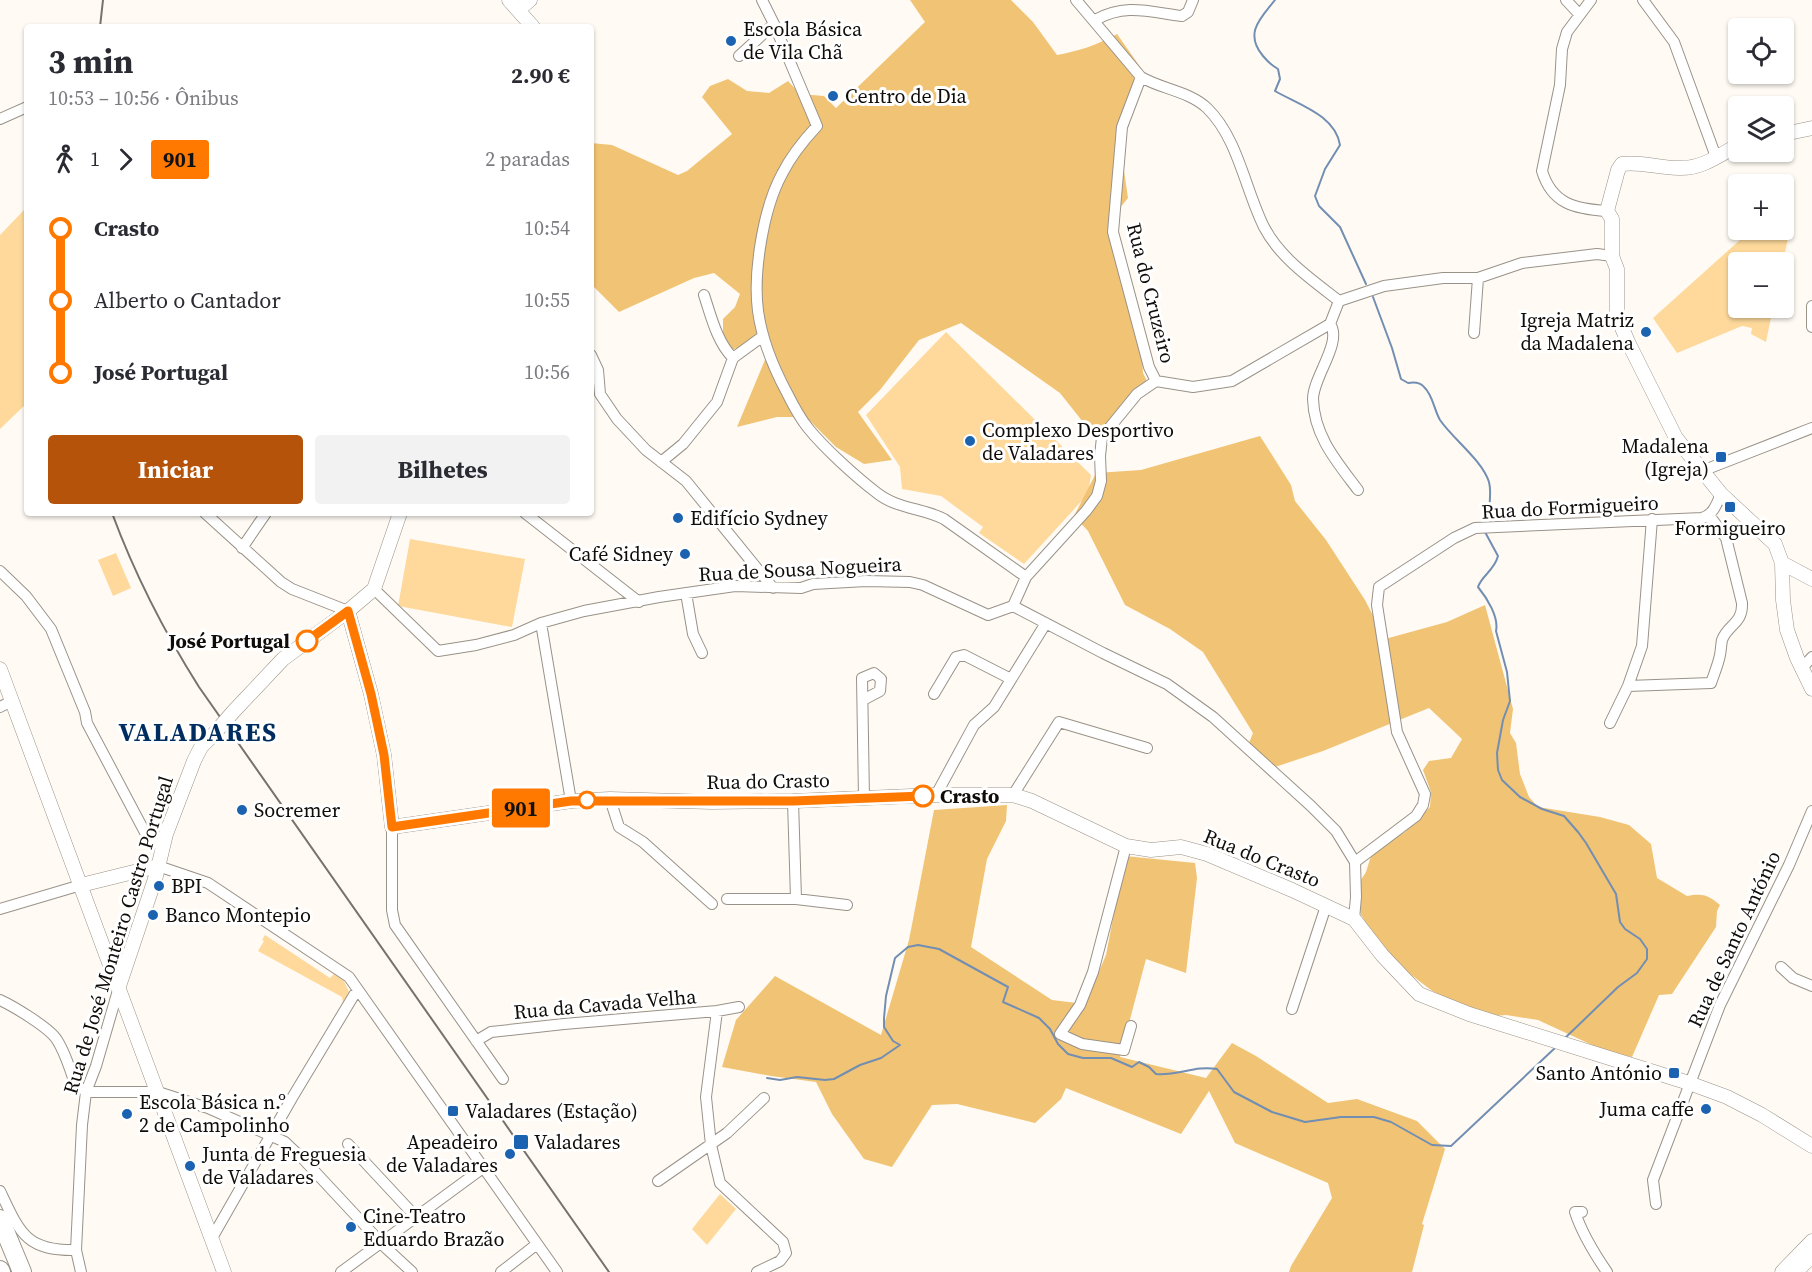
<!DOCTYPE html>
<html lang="pt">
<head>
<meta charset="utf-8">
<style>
  body { margin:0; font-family:"Source Serif 4",serif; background:#f2f2f3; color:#2b2b33; height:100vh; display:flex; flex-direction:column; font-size:22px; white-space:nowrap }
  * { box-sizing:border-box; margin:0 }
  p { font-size:20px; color:#7c7c81 }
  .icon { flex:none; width:33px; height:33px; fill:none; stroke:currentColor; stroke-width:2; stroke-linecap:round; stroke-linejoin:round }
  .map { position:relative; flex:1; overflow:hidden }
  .details { position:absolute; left:24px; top:24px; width:570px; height:492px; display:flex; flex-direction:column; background:#fff; border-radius:6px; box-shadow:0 2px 4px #0004 }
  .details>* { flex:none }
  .badge { padding:0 12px; border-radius:4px; font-size:21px; line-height:39px }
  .buttons { position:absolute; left:1728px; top:18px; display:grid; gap:12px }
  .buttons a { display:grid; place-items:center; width:66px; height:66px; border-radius:6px; background:#fff; box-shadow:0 2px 4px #0004; font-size:30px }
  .map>.badge { position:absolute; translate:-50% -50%; box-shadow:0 0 0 3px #fff }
  .legs { display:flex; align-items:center; gap:9px; height:66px; padding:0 24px; font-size:20px }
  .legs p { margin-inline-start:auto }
  .summary { display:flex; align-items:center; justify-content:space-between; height:102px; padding:0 24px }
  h1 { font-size:33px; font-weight:700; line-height:45px }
  .cta { display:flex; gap:12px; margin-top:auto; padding:12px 24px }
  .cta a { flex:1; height:69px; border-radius:6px; background:#b45309; color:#fff; font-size:24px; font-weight:700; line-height:69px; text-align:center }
  .cta a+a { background:#f2f2f3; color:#2b2b33 }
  ul { padding:0 24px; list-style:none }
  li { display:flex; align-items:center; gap:21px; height:72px; font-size:22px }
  li i { display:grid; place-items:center; width:9px; height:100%; margin:0 8px; background:currentColor }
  li i::after { content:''; width:15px; height:15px; margin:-8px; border:4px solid; border-radius:50%; background:#fff }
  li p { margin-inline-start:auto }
  li:first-child i { background:linear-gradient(#0000 50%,currentColor 0) }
  li:last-child i { background:linear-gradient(currentColor 50%,#0000 0) }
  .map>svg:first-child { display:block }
  .green { fill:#fed99b }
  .forest { fill:#f1c374 }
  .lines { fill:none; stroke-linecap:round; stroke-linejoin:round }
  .stream { stroke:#728eb2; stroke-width:2 }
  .street-casing { stroke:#999288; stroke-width:12 }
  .secondary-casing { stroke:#999288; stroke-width:15 }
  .highway-casing { stroke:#999288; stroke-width:20 }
  .street { stroke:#fff; stroke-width:10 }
  .secondary { stroke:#fff; stroke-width:14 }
  .highway { stroke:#fff; stroke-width:18 }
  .rail { stroke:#76726d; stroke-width:2 }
  .secondary-bridge-casing { stroke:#999288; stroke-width:15; stroke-linecap:butt }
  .secondary-bridge { stroke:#fff; stroke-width:14 }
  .line-1-casing { stroke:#fff; stroke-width:14 }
  .line-1 { stroke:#ff7900; stroke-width:9 }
  .poi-dot { fill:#1b62b1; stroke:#fff; stroke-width:2 }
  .stop-1-dot { fill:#fff; stroke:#ff7900; stroke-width:3 }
  .labels { text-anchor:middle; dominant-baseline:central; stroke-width:6; stroke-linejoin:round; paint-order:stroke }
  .poi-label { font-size:20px; fill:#0f0c09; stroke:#fff; text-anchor:start }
  .street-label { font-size:20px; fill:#0f0c09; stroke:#fff }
  .stop-label { font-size:20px; font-weight:bold; fill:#0f0c09; stroke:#fff; text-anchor:end }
  .district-label { font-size:26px; font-weight:bold; letter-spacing:1.5px; fill:#002d5f; stroke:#fff }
</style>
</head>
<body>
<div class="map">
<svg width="1812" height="1272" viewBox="0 0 1812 1272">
  <rect width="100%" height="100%" fill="#fffbf4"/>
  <path class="green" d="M24,210l3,26v167l-27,26v-194z
    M1784,217l8,2 -9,43h-45v46h35l-7,34 -15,-8 1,-6 -10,-2 -65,27 -24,-35 98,-88h33z
    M946,332l145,143 -3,19 -64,70 -45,-31 4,-6 -42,-31 -39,-7 -2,-22 -34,-52z
    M410,539l115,20 -13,68 -114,-21z
    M116,553l15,35 -18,8 -15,-36z
    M265,935l65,43 4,-4 10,7 5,11 -6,11 -1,-6 -84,-46 6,-10 -2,-1z
    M720,1194l16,15 -29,36 -15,-16z"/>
  <path class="forest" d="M910,0h101l22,22 24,33c22,-4 40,-10 60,-21l31,44 -21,25 -5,54 6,41 -9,11 -3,13 26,133 1,18 5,10 -29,29 -21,29 -38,-48 -99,-70 -42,17 -39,50 -22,22 34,48 -28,4 -28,-17 -30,-30h-29l-40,10 35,-84h-16l-26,7 -7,-15v-16l12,-12 5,-13 -26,-21 -20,5 -75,34 -28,-28v-141l21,2 66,30 9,-4 45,-37 -30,-37 8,-11 18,-7 19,12 22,2 19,-12 12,13 24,2 12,12 89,-86z
    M1260,436l31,49 4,16 31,39 39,60 20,39 62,-17 38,-17 28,104 -3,24 6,10 4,31 9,23 9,10 62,10 29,8 22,19 6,34 30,18c16,-3 21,-1 33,9l-3,6 -1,16 -44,67 -13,1 -27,62 -27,-6 -67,-31 -32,-5 -25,2 -50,-27 -42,-32 -28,-43 -4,-29 9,-14 4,-13 8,-11 27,-16 25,-25 1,-15 -8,-22 6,-9 22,-3 11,-19 -33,-31 -106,43 -48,16 -26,-24 4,-10 -50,-81 -33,-23 -45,-24 -37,-74 -14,-15 22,-43 45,-3z
    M1007,805l-1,16 -19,38 -16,88 81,53 33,4 21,-49 19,-99 70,7 2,15 -11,95 -40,-14 -26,98 86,21 26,-35 24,13 72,47 29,-4 60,22 28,28 -23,75 2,1 -12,47h-123l2,-6 41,-68 -4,-15 -93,-40 -26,-52 -28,43 -115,-46 -5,11 -26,24 -78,-19 -25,1 -40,62 -28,-8 -32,-45 -16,-32 -45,-6 -49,-9 14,-47 39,-44 106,59 28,-95 25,-130z"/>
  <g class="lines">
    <path class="stream" d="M1275,0c-15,19 -31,33 -12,56 5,6 8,9 15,13l2,10 -5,12c24,14 60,24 65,54l-15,24 -10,27 4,10 21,21 26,57
      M1373,297l19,51 9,31 7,4c6,-1 12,-1 16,4 9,8 10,23 16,33 13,19 42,40 49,62 3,11 0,25 -1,37
      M1485,532l13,24c-4,15 -16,19 -20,31 9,11 21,30 18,44l11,41 3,29 -7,19 -6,33 1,17 4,10 18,17 22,12 22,7 14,16 8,11 30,51 4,28 5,7 15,10 7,10v10l-10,14 -19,14 -54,52
      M767,1078l13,2 17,-3 28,3 9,-1 26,-14 21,-7 19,-13 -7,-4 -9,-14v-9l2,-22 9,-38 13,-11 10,-2 21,4 69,38 -5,15 36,16 11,11 8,15 10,10 15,4h28l21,9 7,-5 10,5 7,7c22,2 39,-9 61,-5l17,23 38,20 33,10 36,-5h33l17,5 41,23 19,1 105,-99"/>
    <g class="street-casing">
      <path id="street" d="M762,0l12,24 43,102c-14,15 -26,30 -35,48 -19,35 -29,99 -24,137 4,29 15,56 29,82 6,12 12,24 21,35 16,20 48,49 69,65 20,16 46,15 67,26l82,58
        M1076,0l65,77c20,12 48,14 66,31 31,30 38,81 57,119 16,31 48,53 75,74
        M1566,0l13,14
        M1591,0l-24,32 -5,17 -2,36 -18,86c10,33 33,38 65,40
        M1643,0l31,42 42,115
        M1095,20c31,-17 54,-8 87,-4l6,-4 5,-12
        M739,56l35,-32
        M1141,77l-19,50 -9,105 36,135 7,14
        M0,119l27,-12
        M704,295c7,21 13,47 29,63
        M1812,306v21
        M1330,324c13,18 -17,53 -17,75 1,37 24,63 45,91
        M1474,333l4,-55
        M591,355l7,15 2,24 17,25 29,31 40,31 87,107
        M733,358l30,-22
        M1156,381l37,6 39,-6 98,-57 9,-23 45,-15 59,-8h35l44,-15 75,-9 15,2
        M661,462l22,-18 34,-42 16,-44
        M1702,471l110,-43
        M205,513l76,69 11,7 56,22
        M525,513l114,89
        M242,548l24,-35
        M0,571l26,25 25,33 34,83 2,11 62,117 13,6
        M374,589l64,62 38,-6 38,-10 27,-12 43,-12 75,-14 76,-11 66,2 12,-4 53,-3 44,1 13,3 65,30 25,-9
        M686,593l7,41 9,19
        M1013,606l90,47 64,31 46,33 98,89 25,25 19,31 1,35 -2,22
        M1013,606l13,-29 60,-66 11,-15 4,-15 -1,-25 2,-19 35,-43 19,-13
        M541,623l30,178
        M1802,668l10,-11
        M1628,686l83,-3c3,-9 7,-18 9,-28 1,-5 1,-10 2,-15 6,-16 21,-16 20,-37l-16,-65 -17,-23
        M934,694l22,-37 8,-2 47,24
        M863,700l17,-9 1,-12 -7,-6 -12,5 2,120
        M0,707l12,-6
        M1610,723l18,-37 14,-40 10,-127
        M936,795l38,-70 20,-18 52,-84
        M1013,795l46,-73 88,26
        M610,799l9,28 24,15 69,62
        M793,801l3,98
        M392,827v83l3,15 108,154
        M1126,846l-33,126 -13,33 -20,29 22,10 42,6 7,-24
        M1355,862l61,-46 7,-11 2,-11 -28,-62 -20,-127 2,-18 75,-49 21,-10 227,-10c12,-4 14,-13 19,-24
        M158,866l50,17 141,94 208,295
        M727,899h69l51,6
        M0,909l81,-24
        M1781,967l12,11 19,8
        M0,1000c13,6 50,28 57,40 9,14 14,32 19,47l15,5h67l50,16 77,34 20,19 81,87 26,24
        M1292,1009l34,-103
        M717,1011l-11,86 5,48 9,38 63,59 3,11 -6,8 -23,11
        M476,1041l15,-9 73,-8 153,-13 22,-4
        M348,1144l68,73
        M658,1181l69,-48 37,-35
        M0,1191c20,42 26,60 76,59
        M1656,1204l-3,-24 67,-175 69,-140 23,-54
        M1582,1212h-7c7,22 19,41 32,60
        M212,1238l80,-140 62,-103 5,-4
        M81,1272l-5,-22 6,-125 4,-33 10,-26 23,-79
        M341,1272l142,-104
        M501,1272l36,-28"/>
    </g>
    <g class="secondary-casing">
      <path id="secondary" d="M509,0l24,27
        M518,10l12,-10
        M1784,134l28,-6
        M1738,145c-20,11 -36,24 -60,23 -19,0 -38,-7 -56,-4l-4,6 -11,41 5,8v37l5,13v47l11,26 48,96 45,56 54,50 7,19 1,37 4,30 10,28 15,31
        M1782,563l30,16
        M348,611l23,83 13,61 8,72 179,-26 39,-2 102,3 81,-1 143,-6h77l19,6 94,45 25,4 30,-3 26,7 85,36 62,29 28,36 37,39 50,20 220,69 38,14 35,18 50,31
        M0,669l224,603
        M233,712l50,-53 65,-48 26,-22 26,-76
        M81,885l77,-19
        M119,986l37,-110 10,-42 28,-73 7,-14 13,-13
        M1782,1272l30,-31
        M1796,1272l16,-16"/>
    </g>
    <g class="highway-casing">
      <path id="highway" d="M0,1219l22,53
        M0,1270l1,2"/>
    </g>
    <use href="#street" class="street"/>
    <use href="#secondary" class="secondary"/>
    <use href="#highway" class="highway"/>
    <path class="rail" d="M100,27l3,-27
      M112,513c23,62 51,117 87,174l410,585"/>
    <g class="secondary-bridge-casing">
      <path id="secondary-bridge" d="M214,734l19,-22"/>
    </g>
    <use href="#secondary-bridge" class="secondary-bridge"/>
  </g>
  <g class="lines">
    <g class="line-1-casing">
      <path id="line-1" d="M307,641l41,-30 23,83 13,61 8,72 179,-26h222l130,-5"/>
    </g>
    <use href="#line-1" class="line-1"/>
  </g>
  <g class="poi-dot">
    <circle cx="731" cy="41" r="6"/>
    <circle cx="833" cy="96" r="6"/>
    <circle cx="1646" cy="332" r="6"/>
    <circle cx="970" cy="441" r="6"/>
    <rect x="1715" y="451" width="12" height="12" rx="3"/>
    <rect x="1724" y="501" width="12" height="12" rx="3"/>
    <circle cx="678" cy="518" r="6"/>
    <circle cx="685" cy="554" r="6"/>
    <circle cx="242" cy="810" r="6"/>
    <circle cx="159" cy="886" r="6"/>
    <circle cx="153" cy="915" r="6"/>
    <rect x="1668" y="1067" width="12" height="12" rx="3"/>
    <circle cx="1706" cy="1109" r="6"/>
    <rect x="447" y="1105" width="12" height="12" rx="3"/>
    <circle cx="127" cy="1114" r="6"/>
    <rect x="513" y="1134" width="16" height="16" rx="3"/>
    <circle cx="510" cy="1154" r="6"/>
    <circle cx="190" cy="1166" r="6"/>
    <circle cx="351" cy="1227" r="6"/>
  </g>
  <g class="stop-1-dot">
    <circle cx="307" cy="641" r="10"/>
    <circle cx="923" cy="796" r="10"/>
    <circle cx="587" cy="800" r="8"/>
  </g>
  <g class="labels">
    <g class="poi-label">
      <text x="743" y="29">Escola Básica<tspan x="743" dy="23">de Vila Chã</tspan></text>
      <text x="845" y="96">Centro de Dia</text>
      <text x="1634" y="320" text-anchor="end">Igreja Matriz<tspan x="1634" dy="23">da Madalena</tspan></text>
      <text x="982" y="430">Complexo Desportivo<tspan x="982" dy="23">de Valadares</tspan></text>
      <text x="1709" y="446" text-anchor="end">Madalena<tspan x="1709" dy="23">(Igreja)</tspan></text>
      <text x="690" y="518">Edifício Sydney</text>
      <text x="1730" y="528" text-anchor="middle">Formigueiro</text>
      <text x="673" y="554" text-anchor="end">Café Sidney</text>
      <text x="254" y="810">Socremer</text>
      <text x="171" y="886">BPI</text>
      <text x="165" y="915">Banco Montepio</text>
      <text x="1662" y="1073" text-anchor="end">Santo António</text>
      <text x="139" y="1102">Escola Básica n.º<tspan x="139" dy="23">2 de Campolinho</tspan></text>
      <text x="1694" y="1109" text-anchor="end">Juma caffe</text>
      <text x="465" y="1111">Valadares (Estação)</text>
      <text x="498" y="1142" text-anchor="end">Apeadeiro<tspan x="498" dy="23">de Valadares</tspan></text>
      <text x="534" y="1142">Valadares</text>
      <text x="202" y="1154">Junta de Freguesia<tspan x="202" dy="23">de Valadares</tspan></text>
      <text x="363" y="1216">Cine-Teatro<tspan x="363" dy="23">Eduardo Brazão</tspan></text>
    </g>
    <g class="street-label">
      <text transform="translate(1151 293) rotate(76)">Rua do Cruzeiro</text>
      <text transform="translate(1570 507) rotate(-3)">Rua do Formigueiro</text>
      <text transform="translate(800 569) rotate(-3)">Rua de Sousa Nogueira</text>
      <text transform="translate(768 781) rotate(-1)">Rua do Crasto</text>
      <text transform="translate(1262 858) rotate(22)">Rua do Crasto</text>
      <text transform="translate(118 935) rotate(-73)">Rua de José Monteiro Castro Portugal</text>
      <text transform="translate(1734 939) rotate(-65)">Rua de Santo António</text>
      <text transform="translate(605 1004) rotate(-5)">Rua da Cavada Velha</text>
    </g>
    <g class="stop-label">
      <text x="290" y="641">José Portugal</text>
      <text x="940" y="796" text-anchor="start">Crasto</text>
    </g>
    <g class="district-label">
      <text x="198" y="732">VALADARES</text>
    </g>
  </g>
</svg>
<div class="buttons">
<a><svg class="icon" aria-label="locate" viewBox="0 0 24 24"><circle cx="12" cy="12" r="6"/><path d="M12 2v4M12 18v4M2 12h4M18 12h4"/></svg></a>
<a><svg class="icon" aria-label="layers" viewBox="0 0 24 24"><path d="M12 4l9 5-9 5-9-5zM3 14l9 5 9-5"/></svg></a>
<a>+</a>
<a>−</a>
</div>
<b class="badge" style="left:521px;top:808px;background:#ff7900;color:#111">901</b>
<section class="details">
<div class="summary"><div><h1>3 min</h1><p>10:53 – 10:56 · Ônibus</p></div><b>2.90 €</b></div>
<div class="legs"><svg class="icon" aria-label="walk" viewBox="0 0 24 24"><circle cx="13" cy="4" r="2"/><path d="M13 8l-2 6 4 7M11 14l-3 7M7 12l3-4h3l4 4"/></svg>1<svg class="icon" aria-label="forward" viewBox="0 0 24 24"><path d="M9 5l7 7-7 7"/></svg><b class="badge" style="background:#ff7900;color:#111">901</b><p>2 paradas</p></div>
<ul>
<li><i style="color:#ff7900"></i><b>Crasto</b><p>10:54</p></li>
<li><i style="color:#ff7900"></i><span>Alberto o Cantador</span><p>10:55</p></li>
<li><i style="color:#ff7900"></i><b>José Portugal</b><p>10:56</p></li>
</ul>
<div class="cta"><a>Iniciar</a><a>Bilhetes</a></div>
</section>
</div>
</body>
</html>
